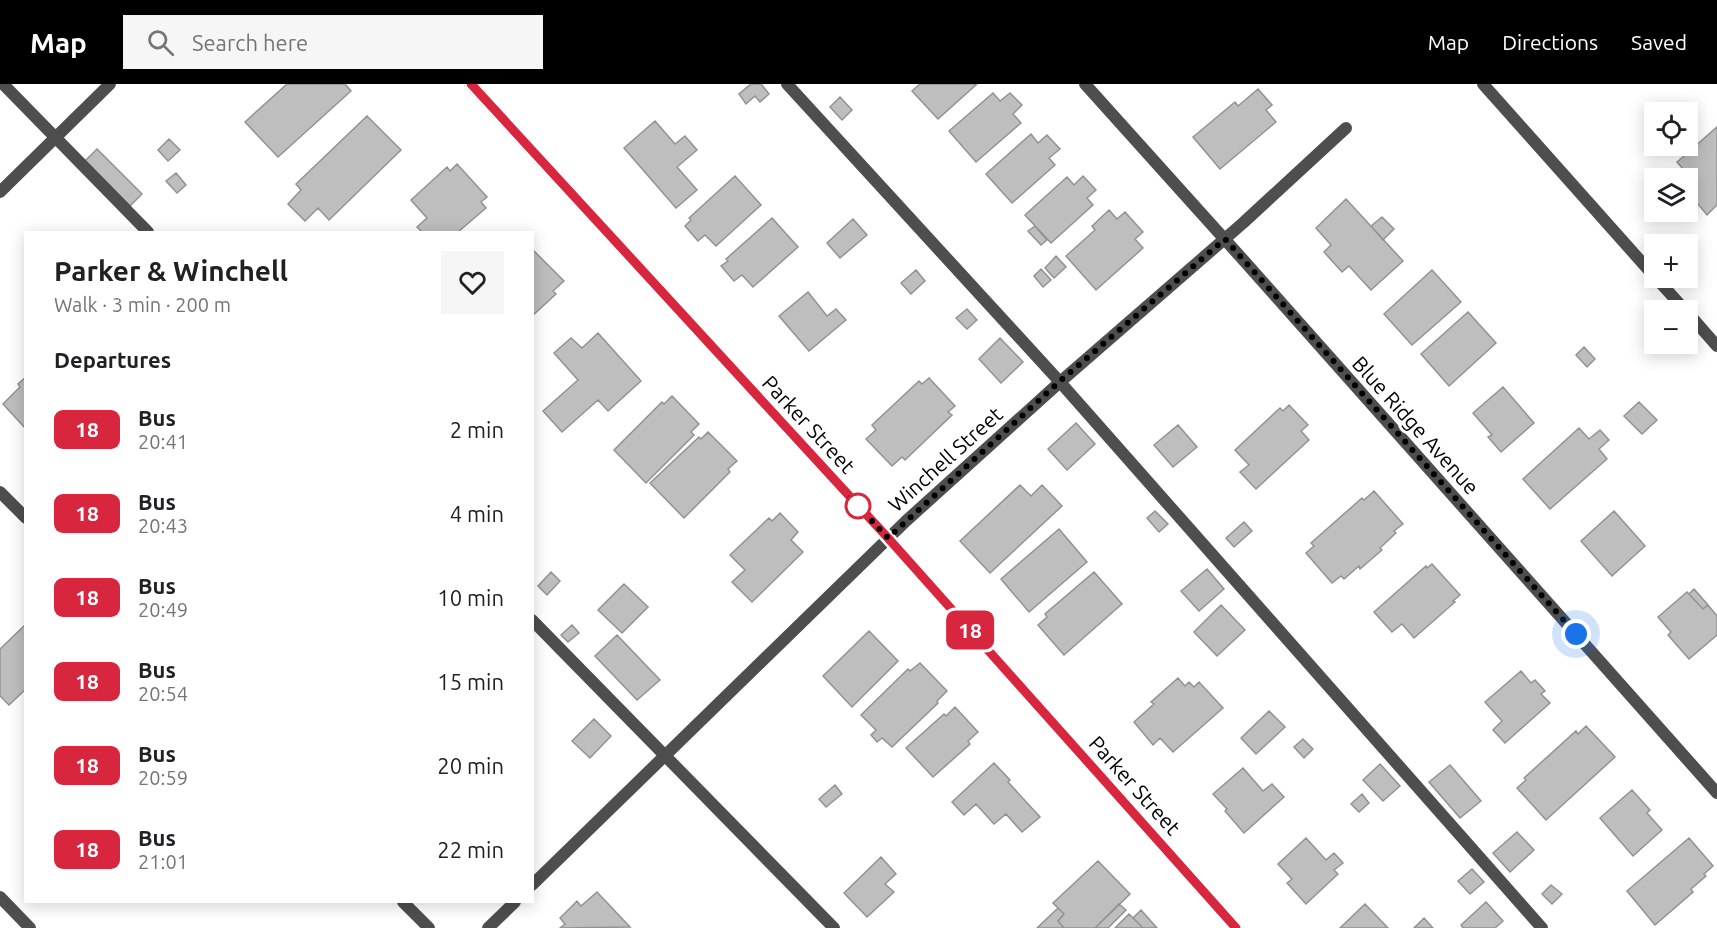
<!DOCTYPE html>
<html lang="en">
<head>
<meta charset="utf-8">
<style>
  body { margin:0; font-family:Ubuntu,sans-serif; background:#f6f6f6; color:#202124; height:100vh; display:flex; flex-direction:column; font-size:22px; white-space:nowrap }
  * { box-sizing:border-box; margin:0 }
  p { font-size:20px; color:#757577 }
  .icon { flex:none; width:33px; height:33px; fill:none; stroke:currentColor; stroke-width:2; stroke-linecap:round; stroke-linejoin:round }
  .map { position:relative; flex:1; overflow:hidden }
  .drawer { position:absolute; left:24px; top:147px; width:510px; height:672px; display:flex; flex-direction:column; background:#fff; border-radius:0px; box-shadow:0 3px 15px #0003 }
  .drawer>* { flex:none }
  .badge { padding:0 12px; border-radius:9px; font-size:21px; line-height:39px }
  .fabs { position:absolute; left:1644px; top:18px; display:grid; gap:12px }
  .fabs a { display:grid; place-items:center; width:54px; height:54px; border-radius:0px; background:#fff; box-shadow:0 3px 15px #0003; font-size:30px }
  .you { position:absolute; width:30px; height:30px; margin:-15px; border:4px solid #fff; border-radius:50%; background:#1a73e8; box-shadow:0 0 0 9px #1a73e833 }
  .map>.badge { position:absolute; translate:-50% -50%; box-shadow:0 0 0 3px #fff }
  h2 { padding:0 30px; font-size:22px; line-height:54px }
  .round { display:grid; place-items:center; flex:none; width:63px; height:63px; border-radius:0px; background:#f6f6f6 }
  .headline { display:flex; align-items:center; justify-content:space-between; height:102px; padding:0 30px }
  h1 { font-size:28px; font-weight:600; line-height:45px }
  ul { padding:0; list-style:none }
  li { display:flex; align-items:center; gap:18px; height:84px; padding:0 30px }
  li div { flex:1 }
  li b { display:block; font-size:22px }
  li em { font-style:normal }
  li .badge { min-width:66px; font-weight:700; text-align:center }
  header { display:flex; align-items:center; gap:36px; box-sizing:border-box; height:84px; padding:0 30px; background:#000; color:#fff }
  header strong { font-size:28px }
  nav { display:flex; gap:33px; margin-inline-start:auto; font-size:21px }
  .search { width:420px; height:54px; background:#f6f6f6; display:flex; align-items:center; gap:15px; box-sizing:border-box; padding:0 21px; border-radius:0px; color:#757577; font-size:22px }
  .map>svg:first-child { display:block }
  .building { fill:#bebebe; stroke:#929292; stroke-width:1.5 }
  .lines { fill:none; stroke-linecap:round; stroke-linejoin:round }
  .service { stroke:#4e4e4e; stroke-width:12 }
  .minor { stroke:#4e4e4e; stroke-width:12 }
  .line-casing { stroke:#fff; stroke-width:14 }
  .line { stroke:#d7263d; stroke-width:9 }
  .walk { stroke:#000; stroke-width:6; stroke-dasharray:0 10.8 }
  .stop-dot { fill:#fff; stroke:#d7263d; stroke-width:3 }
  .labels { text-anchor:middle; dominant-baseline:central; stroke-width:6; stroke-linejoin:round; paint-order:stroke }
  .street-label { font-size:21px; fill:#000; stroke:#fff }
</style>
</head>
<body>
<header>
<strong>Map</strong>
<div class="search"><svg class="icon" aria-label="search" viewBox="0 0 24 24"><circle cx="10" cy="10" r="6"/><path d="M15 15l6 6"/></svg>Search here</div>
<nav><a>Map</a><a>Directions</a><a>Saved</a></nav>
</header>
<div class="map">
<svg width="1717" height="844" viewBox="0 0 1717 844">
  <rect width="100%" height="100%" fill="#fff"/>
  <path class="building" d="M287,0h58l6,7 -73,66 -33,-35z
    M751,0h10l8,10 -9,8 -5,-6 -9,8 -7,-10z
    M920,0h57l-39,35 -26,-28z
    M1258,5l14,16 -6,5 10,12 -56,47 -27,-32 42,-35 3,4z
    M993,9l7,8 10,-8 12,12 -9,9 8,9 -45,39 -27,-31z
    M840,13l12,13 -10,10 -12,-13z
    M367,32l34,34 -72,70 -11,-12 -13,13 -17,-17 13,-14 -5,-6z
    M655,37l20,23 10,-8 12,14 -20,17 20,23 -21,18 -52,-60z
    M1717,43v78l-10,10 -19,-23v-13l2,-2 -13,-15z
    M1031,50l7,9 9,-8 13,14 -11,9 6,7 -43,38 -26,-29z
    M169,55l11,11 -12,11 -10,-11z
    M97,65l45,45 -12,12 -45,-45z
    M457,80l30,33 -6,5 5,6 -28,24h-36l-5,-5 10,-9 -16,-18 36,-33 3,4z
    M176,89l10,12 -9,8 -11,-12z
    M735,92l26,29 -45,41 -11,-11 -7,6 -13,-15 6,-6 -2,-2z
    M1083,92l13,14 -9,8 6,7 -42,38 -26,-28 42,-38 7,8z
    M1346,115l57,62 -32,29 -22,-24 -7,6 -18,-20 7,-7 -15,-17z
    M1109,126l8,9 8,-7 18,20 -8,7 8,9 -47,42 -30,-34 29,-26 -3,-4z
    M1382,133l12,12 -11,11 -12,-14z
    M772,134l26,29 -45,40 -11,-12 -8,6 -13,-15 7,-5 -2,-2z
    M853,135l14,16 -27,23 -13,-15z
    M1035,142l12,14 -6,5 -13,-14z
    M532,165l32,32 -11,10 3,3 -24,22z
    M1056,172l10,11 -12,11 -9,-10z
    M1041,185l10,11 -8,7 -9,-11z
    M916,186l9,11 -14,13 -10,-11z
    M1432,186l29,32 -49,43 -28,-31z
    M808,208l19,24 9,-7 10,11 -37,31 -30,-35z
    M967,225l10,11 -10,9 -11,-11z
    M1468,228l28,31 -47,43 -28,-32z
    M598,249l43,48 -33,30 -10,-11 -36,32 -19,-21 35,-31 -24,-27 17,-15 11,10z
    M1000,254l23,24 -22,21 -22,-24z
    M1584,263l11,12 -8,8 -11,-12z
    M26,293v52l-23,-25 17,-17 -2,-3z
    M929,294l26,28 -7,6 4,3 -47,45 -3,-3 -10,9 -26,-27 10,-9 -4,-5 47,-44 3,3z
    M1503,303l31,36 -33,29 -13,-15 4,-2 -19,-22z
    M672,312l27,28 -8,8 3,3 -48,48 -32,-33 48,-48 2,2z
    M1639,318l18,18 -15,14 -18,-18z
    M1289,321l19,20 -7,6 8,9 -53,49 -16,-17 9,-7 -14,-15 45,-42 3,3z
    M1076,339l19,21 -28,26 -19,-21z
    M1178,341l19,22 -24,20 -19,-22z
    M1579,344l10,11 11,-9 9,10 -10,9 8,10 -57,50 -27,-30z
    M708,348l29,29 -9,8 2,3 -46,46 -34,-35 49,-46 2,2z
    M1020,401l11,11 11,-11 20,21 -72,67 -30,-32z
    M1374,407l29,33 -9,7 2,2 -16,15 2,2 -22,19 -1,-3 -15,13 -3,-3 -9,7 -26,-30 8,-7 -3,-3 51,-45 2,2z
    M1155,427l13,13 -9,8 -12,-14z
    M1614,427l31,35 -33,30 -31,-35z
    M780,429l18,19 -7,8 12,12 -51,50 -20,-20 13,-12 -15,-15 39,-37 3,3z
    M1244,438l8,9 -18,16 -8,-9z
    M1059,445l28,33 -58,50 -28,-33z
    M1432,480l28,31 -7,6 2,1 -41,36 -12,-14 -10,8 -18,-20 52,-46 1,2z
    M1207,485l17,20 -25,22 -18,-20z
    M551,488l9,9 -13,14 -9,-9z
    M1094,488l28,32 -58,51 -26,-30 9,-8 -2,-3z
    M624,500l24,23 -26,26 -24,-23z
    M1694,505l14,16 -5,4 -14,-15z
    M1687,508l16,17 5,-4 9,11v19l-28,24 -21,-24 3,-3 -13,-15z
    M1221,521l24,25 -28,26 -23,-24z
    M26,540v65l-17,16 -9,-9v-47z
    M572,541l7,8 -11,9 -7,-7z
    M869,547l29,30 -46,46 -29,-31z
    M617,551l43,45 -23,20 -42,-44z
    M920,579l27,28 -10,10 1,2 -46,44 -10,-9 -5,4 -6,-7 5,-5 -15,-15 47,-46 2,2z
    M1521,587l10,12 4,-3 10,11 -4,3 9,9 -45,40 -12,-13 9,-9 -17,-19z
    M1178,594l7,8 4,-4 5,5 5,-5 24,26 -50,44 -13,-14 -7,7 -19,-23 20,-18 -3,-2z
    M955,623l23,25 -10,9 2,3 -37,33 -27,-29 38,-34 2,2z
    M1269,627l16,16 -29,27 -15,-16z
    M594,635l17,17 -21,22 -18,-17z
    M1586,642l29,31 -69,63 -29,-32 9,-8 -2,-2 52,-47 2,3z
    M1303,655l10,10 -9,9 -10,-11z
    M994,679l16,17 -2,2 32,35 -18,15 -16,-18 -12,10 -18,-20 -12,11 -12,-13z
    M1380,680l20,22 -17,15 -20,-21z
    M1450,681l31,36 -21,17 -31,-36z
    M1243,684l20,23 9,-7 12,13 -40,36 -19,-22 2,-2 -14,-15z
    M835,701l7,9 -16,13 -7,-8z
    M1632,706l18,20 -3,3 15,17 -29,26 -33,-38z
    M1362,710l7,9 -10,9 -8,-8z
    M1517,748l17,18 -24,22 -17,-19z
    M1306,754l20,22 8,-7 9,10 -9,7 4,4 -32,30 -19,-21 5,-4 -14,-15z
    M1689,754l24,28 -9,8 2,2 -15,13 2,3 -38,33 -28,-34z
    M881,773l15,17 -11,10 9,8 -27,25 -23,-24z
    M1098,777l32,33 -35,34h-31l-6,-7 6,-7 -11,-11z
    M1472,785l12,13 -14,12 -12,-13z
    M1551,801l11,9 -10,10 -10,-10z
    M597,808l33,35 -70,1 5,-4 -5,-6 17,-17 4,5z
    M1486,818l17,19 -8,7h-32l-2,-3z
    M1119,820l7,6 -18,18h-13z
    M1365,820l23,24h-48z
    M1058,824l6,6 -6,7 6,7h-27z
    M1141,826l16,18h-14l-10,-10z
    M1129,830l14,14h-28z
    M1424,834l9,10h-19z"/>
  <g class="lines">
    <path class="service" d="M3,0l145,148
      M787,0l273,298 482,546
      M532,536l302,308
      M0,813l30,31"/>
    <path class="minor" d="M470,0l418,454 348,390
      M1085,0l161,179 471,530
      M1483,0l171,192
      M0,108l110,-108
      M1656,194l29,32
      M1688,229l29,33
      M0,408l26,26
      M532,801l374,-364 154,-139 183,-159 103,-95
      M403,818l26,26
      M488,844l27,-26"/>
  </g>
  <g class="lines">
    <g class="line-casing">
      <path id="line" d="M471,0l417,454 348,390"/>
    </g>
    <use href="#line" class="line"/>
    <path class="walk" d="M858,422l-8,-8 38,40 171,-156 166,-143 351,395"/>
  </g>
  <circle class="stop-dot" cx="858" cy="422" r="12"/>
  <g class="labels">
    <g class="street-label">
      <text transform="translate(809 340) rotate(47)">Parker Street</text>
      <text transform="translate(1416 341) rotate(48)">Blue Ridge Avenue</text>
      <text transform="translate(945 375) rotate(-42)">Winchell Street</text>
      <text transform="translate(1135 701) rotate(48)">Parker Street</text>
    </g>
  </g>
</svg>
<div class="fabs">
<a><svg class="icon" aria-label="locate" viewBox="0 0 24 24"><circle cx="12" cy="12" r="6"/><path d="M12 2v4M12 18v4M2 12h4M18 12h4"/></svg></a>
<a><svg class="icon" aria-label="layers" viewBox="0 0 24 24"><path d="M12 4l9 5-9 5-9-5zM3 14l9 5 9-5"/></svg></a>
<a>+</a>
<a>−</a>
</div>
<div class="you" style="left:1576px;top:550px"></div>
<b class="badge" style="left:970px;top:546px;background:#d7263d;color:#fff">18</b>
<section class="drawer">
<div class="headline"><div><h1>Parker &amp; Winchell</h1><p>Walk · 3 min · 200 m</p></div><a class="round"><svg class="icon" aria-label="heart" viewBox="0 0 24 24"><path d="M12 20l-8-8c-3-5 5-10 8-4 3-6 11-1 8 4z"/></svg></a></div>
<h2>Departures</h2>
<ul>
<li><span class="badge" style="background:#d7263d;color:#fff">18</span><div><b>Bus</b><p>20:41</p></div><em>2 min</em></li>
<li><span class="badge" style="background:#d7263d;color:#fff">18</span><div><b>Bus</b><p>20:43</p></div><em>4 min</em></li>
<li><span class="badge" style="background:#d7263d;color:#fff">18</span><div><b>Bus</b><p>20:49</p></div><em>10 min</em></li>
<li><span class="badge" style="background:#d7263d;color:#fff">18</span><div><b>Bus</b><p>20:54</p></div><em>15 min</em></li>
<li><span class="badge" style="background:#d7263d;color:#fff">18</span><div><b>Bus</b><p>20:59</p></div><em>20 min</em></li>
<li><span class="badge" style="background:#d7263d;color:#fff">18</span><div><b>Bus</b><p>21:01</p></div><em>22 min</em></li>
</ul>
</section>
</div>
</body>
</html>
